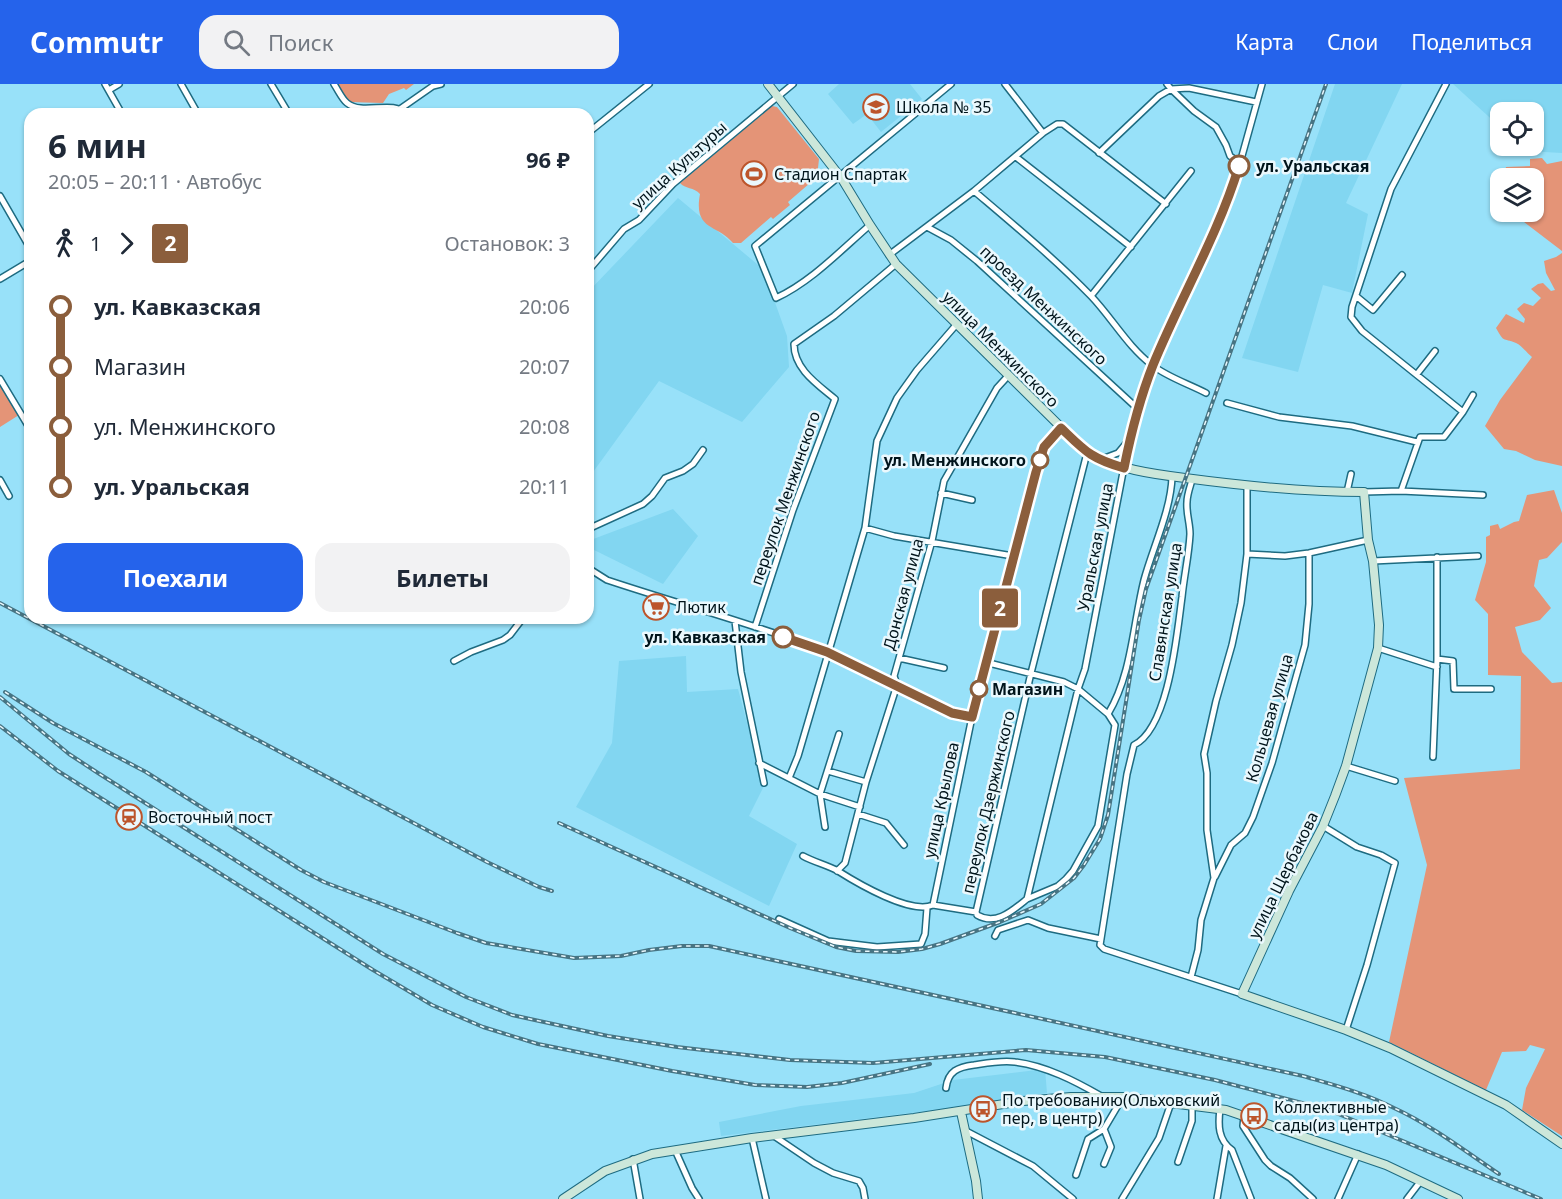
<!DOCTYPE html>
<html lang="ru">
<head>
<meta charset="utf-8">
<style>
  body { margin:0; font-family:"Noto Sans",sans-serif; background:#f2f2f3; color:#1f2937; height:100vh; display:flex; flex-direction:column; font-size:22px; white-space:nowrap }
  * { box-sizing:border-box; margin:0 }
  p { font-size:20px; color:#747a83 }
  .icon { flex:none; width:33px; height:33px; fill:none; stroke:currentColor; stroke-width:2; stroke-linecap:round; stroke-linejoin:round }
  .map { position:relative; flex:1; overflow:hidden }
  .details { position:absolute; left:24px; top:24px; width:570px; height:516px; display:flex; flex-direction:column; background:#fff; border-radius:18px; box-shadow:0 2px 4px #0004 }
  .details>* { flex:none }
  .badge { padding:0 12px; border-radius:4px; font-size:21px; line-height:39px }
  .fabs { position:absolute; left:1490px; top:18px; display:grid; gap:12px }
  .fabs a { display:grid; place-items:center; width:54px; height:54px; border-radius:12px; background:#fff; box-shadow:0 2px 4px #0004; font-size:30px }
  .map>.badge { position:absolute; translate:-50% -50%; box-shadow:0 0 0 3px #fff }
  .legs { display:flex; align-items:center; gap:9px; height:66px; padding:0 24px; font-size:20px }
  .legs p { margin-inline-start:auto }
  .head { display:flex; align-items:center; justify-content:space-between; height:102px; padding:0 24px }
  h1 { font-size:33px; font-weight:700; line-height:45px }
  .action { display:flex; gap:12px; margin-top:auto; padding:12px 24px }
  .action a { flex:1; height:69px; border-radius:18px; background:#2563eb; color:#fff; font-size:24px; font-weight:700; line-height:69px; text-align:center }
  .action a+a { background:#f2f2f3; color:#1f2937 }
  ul { padding:0 24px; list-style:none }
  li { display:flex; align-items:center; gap:21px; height:60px; font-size:22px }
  li i { display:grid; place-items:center; width:9px; height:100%; margin:0 8px; background:currentColor }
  li i::after { content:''; width:15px; height:15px; margin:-8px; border:4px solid; border-radius:50%; background:#fff }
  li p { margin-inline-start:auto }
  li:first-child i { background:linear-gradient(#0000 50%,currentColor 0) }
  li:last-child i { background:linear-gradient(currentColor 50%,#0000 0) }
  header { display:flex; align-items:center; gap:36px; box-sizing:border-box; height:84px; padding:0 30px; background:#2563eb; color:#fff }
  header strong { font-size:28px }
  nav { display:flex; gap:33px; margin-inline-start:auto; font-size:21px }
  .search { width:420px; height:54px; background:#f2f2f3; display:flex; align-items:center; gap:15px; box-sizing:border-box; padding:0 21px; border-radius:18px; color:#747a83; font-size:22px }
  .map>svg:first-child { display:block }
  .built { fill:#82d6f1 }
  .green { fill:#e49477 }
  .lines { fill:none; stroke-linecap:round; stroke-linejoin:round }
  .street-casing { stroke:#1e6b81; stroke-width:8 }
  .secondary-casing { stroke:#1e6b81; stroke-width:10 }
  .street { stroke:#fff; stroke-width:5 }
  .secondary { stroke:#cce7da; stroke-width:8 }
  .rail-casing { stroke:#477483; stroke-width:4 }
  .rail { stroke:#eaf8fd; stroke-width:1.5; stroke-dasharray:4.5; stroke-linecap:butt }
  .line-1-casing { stroke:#fff; stroke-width:14 }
  .line-1 { stroke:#8b5e3c; stroke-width:9 }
  .stop-1-dot { fill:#fff; stroke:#8b5e3c; stroke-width:3 }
  .labels { text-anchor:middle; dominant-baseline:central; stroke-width:5; stroke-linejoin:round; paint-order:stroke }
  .poi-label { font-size:16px; fill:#00141b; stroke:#eaf8fd; text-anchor:start }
  .street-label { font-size:16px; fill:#00141b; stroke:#eaf8fd }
  .stop-label { font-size:16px; font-weight:bold; fill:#00141b; stroke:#eaf8fd; text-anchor:start }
</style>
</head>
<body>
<header>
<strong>Commutr</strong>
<div class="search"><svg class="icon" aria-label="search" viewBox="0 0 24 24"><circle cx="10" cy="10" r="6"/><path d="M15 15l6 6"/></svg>Поиск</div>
<nav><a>Карта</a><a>Слои</a><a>Поделиться</a></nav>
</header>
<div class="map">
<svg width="1562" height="1115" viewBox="0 0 1562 1115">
  <rect width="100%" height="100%" fill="#98e1f9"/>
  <path class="built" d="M839,0h71l12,15 -41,33 -14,-18 -14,10 -25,-30z
    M1335,0h67l-56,119 22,11 -16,79 -29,-8 -25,87 -56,-14z
    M1453,0h109v69l-36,-2 -8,-5h15v-34h-33v15z
    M678,114l85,71 24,67 2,31 -47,55 -83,-41 -71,98v-187z
    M673,425l25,27 -35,48 -73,-36 -2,-7z
    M686,572l1,36 51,-3 26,97 -15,30 48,28 -28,62 -193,-99 36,-64 7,-82z
    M1045,985l2,24 -96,15 -230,28 -2,-14 82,-16 113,-13 39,-13z"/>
  <path class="green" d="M337,0h77l-8,6 -2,-2 -15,6 -6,9 -35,-1z
    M772,22l5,1 42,52 -2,18 -29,25 2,3 -17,14 -2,-2 -30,26h-8c-15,-19 -40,-12 -33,-49 -6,-7 -15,-5 -20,-11z
    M1542,74l5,6 15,-3v90l-51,-39h22v-34h-30l3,-11 24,-1v-7z
    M1562,169v213l-27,-6 -19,-9 -12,-2 -19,-23 15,-26 32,-43c-5,-4 -11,-12 -16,-14 -14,-6 -11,1 -20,-15l10,-14 18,9 1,-4 -8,-10 7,-6 9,3 8,-8 -10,-9 7,-5 5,-1 8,8 4,-1 -9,-17 -2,-12 12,-4z
    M0,299l19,32 -19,12z
    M1554,406l8,23v29l-15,16 -8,2 -5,26 17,22 -11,12 -25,7 7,25 30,31 10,-1v454l-40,-26 4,-22 19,-39 -15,-4 -4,6 -24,1 -16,38 -97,-48 38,-177 -23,-87 116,-9 1,-93 -33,-1v-61l-13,-14 11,-38v-25l4,-2v-9l8,-2 2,5 14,-7 5,-1 8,-26z"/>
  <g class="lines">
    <g class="street-casing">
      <path id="street" d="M105,0l17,30
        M181,0l17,30
        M271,0l18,30
        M334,0c4,6 8,15 13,19 16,13 46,-4 59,11
        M1005,0l38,49
        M1167,0l4,5 18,-1 67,14
        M1446,0l-55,105 -39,118 -1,10 11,14 101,81
        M109,6l10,-6
        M400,25l33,-23 8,-2
        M588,49l61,-49
        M1099,69l60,-57 12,-7 23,22 22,16 10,18 4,11 10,7
        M1016,73l115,90
        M974,107c40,34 81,68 117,105 21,22 37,51 61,69 15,12 37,19 54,28
        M0,112l30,52
        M870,141c-29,25 -59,57 -94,73l-21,-52 196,-162
        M927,143l24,13 26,21 161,148
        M889,171l85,-64 69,-58 14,-9h6l103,80
        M588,187l36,-42 15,-9 34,-36 120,-100
        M0,195l30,-18
        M1091,212l100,-125
        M1356,212l17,14 29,-35
        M1417,290l18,-23
        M0,295l30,50
        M1227,319l52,14 73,9 65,16
        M1102,375l16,-6 10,-12
        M0,396l9,16
        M1192,396c-2,7 -5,15 -5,22 -1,11 3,21 3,32 -1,21 -6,42 -8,63 -5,36 -13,131 -48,148l-7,29 -27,171 4,4 138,45
        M1401,407l19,-54h24l19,-25 10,-17
        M1347,408l4,-18
        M1364,408l37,-1 82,4
        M941,409l31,7
        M865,444l29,8 119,20
        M588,445l55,-25 9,-8 13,-18 18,-7 10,-7 10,-14
        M1247,470l38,2 24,-3 59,-13
        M1373,477l105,-5
        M588,484l19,12c72,24 147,44 218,71 49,19 96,56 147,66
        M735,537l6,51 23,111
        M755,543l38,-117 42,-111c-18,-15 -41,-30 -41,-55l40,-28 62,-52
        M1378,564l59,19
        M899,574l45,10
        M1437,575l16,2 1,28h37
        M454,577l17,-9 32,-12 7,-5 13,-17
        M985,578l79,20 14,7 30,25
        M1433,673l4,-98v-102
        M759,679l61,31 40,13
        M1346,682l49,15
        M828,687l38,11
        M789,694l9,-22 67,-228 12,-87 20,-43 20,-28 39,-45
        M858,730l28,9 18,22
        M1323,742l34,21 24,8 14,8 -28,102 -21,65
        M825,743l-5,-33 19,-60
        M803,772c11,6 24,9 35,15 19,12 73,44 95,34l43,7
        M837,787l8,-8 21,-81 31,-97 -3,-9 38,-135 12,-60 53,-93 11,-12
        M1215,793l16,-32 14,-12 8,-16 19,-54 33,-118 4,-41v-51
        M1027,815l31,-13 8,-7 7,-8 25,-45 17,-101 -7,-11c24,-40 25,-90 36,-134 9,-33 27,-70 28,-103
        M933,821l39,-188 41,-161 31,-109 17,-19
        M976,828l1,3c19,11 35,-4 50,-16l51,-210 7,-20 39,-202 14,-58 15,-43 82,-185 27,-97
        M976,828l55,-239 56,-220
        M779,835l49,22 49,6 44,-3 4,-10 2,-26
        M995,852l3,-6 30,-10 20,8 53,11
        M1191,893l7,-27 3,-30 13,-42 -7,-48v-57l-3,-19 12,-53 16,-56 9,-42 6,-49v-68
        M946,1004c2,-17 12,-21 28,-23 13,-2 28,-5 41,-3 31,4 60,19 86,34
        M1220,1025c-2,16 -2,31 12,41l19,49
        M1244,1032l-1,10 22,34 6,6 19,12 23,21
        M966,1047l67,35 40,33
        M774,1052l40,27 19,10 26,8 4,7 2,11
        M752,1054l14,61
        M675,1066l17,38 7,11
        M633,1075l7,40
        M1178,1078l14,-41v-15
        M1104,1080l7,-17 -7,-18
        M1076,1091l12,-36 16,-10 19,-32
        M1122,1115l37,-61 12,-35
        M1217,1115l9,-53
        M1338,1115l20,-45
        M1407,1115l13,-17"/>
    </g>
    <g class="secondary-casing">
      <path id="secondary" d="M768,0l74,95 28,46 26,39 191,189c30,16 65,21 98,25 60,8 119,14 179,14l4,48 5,21 6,64 -1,23 -32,118 -11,30 -12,30 -34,65 -47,103 104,36 44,18 116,57 56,39
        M961,1028l15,69 2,18
        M563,1115l42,-28 47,-17 100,-16 162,-20 109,-17 48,-4h52l103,13 160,55 72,34"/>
    </g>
    <use href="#street" class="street"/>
    <use href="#secondary" class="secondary"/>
    <g class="rail-casing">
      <path id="rail" d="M0,519l487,259 52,25 13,4
        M5,608l48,31 93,49 155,98 23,12 133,51 29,10 88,15 47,-2 28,-6 33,-4h27l594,130c31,9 62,17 91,32 37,17 71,43 105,66
        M0,613l69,57 29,19 285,181 83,43 46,18 96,21 69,11 113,13 83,3 153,-13 79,7 110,23 114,30 212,89
        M0,642l58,45 315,199 59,35 51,22 55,17 134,27 83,14 52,2 35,-4 88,-19
        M559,739l231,105 46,19 20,4 42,1 24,-3 18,-5 60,-22 41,-18 33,-26 10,-13 16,-26 8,-24 31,-195 7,-31 180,-505"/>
    </g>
    <use href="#rail" class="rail"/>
  </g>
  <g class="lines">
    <g class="line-1-casing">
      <path id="line-1" d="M783,553l44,15 125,61 20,4 64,-245 8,-25 17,-19c24,23 29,30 63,40 7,-35 16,-70 29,-103 27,-66 65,-130 86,-199"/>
    </g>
    <use href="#line-1" class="line-1"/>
  </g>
  <defs>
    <g id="school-ring" transform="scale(1.35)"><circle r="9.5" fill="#eaf8fd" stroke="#bc552c" stroke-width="1.5"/><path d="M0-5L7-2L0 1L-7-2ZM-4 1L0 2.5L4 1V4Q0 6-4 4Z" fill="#bc552c"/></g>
    <g id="stadium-ring" transform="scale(1.35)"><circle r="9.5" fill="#eaf8fd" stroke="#bc552c" stroke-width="1.5"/><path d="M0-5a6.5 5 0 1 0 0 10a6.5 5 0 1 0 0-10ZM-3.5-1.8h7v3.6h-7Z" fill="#bc552c"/></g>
    <g id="supermarket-ring" transform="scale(1.35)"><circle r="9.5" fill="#eaf8fd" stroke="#bc552c" stroke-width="1.5"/><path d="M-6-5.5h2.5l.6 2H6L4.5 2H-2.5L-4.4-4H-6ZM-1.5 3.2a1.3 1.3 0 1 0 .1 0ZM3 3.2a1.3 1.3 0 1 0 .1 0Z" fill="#bc552c"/></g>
    <g id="station-ring" transform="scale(1.35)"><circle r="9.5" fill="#eaf8fd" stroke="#bc552c" stroke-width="1.5"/><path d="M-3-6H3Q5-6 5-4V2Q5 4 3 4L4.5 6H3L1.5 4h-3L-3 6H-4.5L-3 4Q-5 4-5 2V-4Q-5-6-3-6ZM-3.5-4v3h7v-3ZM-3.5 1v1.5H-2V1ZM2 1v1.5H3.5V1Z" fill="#bc552c"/></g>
    <g id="bus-ring" transform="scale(1.35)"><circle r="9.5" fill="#eaf8fd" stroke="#bc552c" stroke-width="1.5"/><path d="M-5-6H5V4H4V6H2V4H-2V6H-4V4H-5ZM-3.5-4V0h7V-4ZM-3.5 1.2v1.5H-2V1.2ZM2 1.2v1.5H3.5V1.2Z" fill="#bc552c"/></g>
  </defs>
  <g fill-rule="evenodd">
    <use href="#school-ring" x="876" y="23"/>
    <use href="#stadium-ring" x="754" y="90"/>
    <use href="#supermarket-ring" x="656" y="523"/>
    <use href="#station-ring" x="129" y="733"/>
    <use href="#bus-ring" x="983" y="1025"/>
    <use href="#bus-ring" x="1254" y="1032"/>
  </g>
  <g class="stop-1-dot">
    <circle cx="1239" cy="82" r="10"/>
    <circle cx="1040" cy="376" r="8"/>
    <circle cx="783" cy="553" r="10"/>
    <circle cx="979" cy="605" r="8"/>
  </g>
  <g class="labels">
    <g class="poi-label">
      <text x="896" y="23">Школа № 35</text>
      <text x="774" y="90">Стадион Спартак</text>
      <text x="676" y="523">Лютик</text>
      <text x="148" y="733">Восточный пост</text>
      <text x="1002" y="1016">По требованию(Ольховский<tspan x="1002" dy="18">пер, в центр)</tspan></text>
      <text x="1274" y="1023">Коллективные<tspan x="1274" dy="18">сады(из центра)</tspan></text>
    </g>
    <g class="street-label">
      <text transform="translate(679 81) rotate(-42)">улица Культуры</text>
      <text transform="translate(1044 221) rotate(43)">проезд Менжинского</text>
      <text transform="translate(1001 265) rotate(45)">улица Менжинского</text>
      <text transform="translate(785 414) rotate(-71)">переулок Менжинского</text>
      <text transform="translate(1095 463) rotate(-79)">Уральская улица</text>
      <text transform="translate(903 510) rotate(-75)">Донская улица</text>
      <text transform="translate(1165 528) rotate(-81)">Славянская улица</text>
      <text transform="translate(1269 634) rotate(-74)">Кольцевая улица</text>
      <text transform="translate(941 716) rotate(-78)">улица Крылова</text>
      <text transform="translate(988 718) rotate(-77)">переулок Дзержинского</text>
      <text transform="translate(1283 791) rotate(-64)">улица Щербакова</text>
    </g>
    <g class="stop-label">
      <text x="1256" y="82">ул. Уральская</text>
      <text x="1026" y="376" text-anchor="end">ул. Менжинского</text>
      <text x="766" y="553" text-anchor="end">ул. Кавказская</text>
      <text x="992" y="605">Магазин</text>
    </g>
  </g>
</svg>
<div class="fabs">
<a><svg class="icon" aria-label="locate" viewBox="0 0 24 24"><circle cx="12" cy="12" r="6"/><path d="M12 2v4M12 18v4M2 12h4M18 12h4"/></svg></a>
<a><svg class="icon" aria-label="layers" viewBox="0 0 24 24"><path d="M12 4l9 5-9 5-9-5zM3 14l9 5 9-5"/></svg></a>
</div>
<b class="badge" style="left:1000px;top:524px;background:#8b5e3c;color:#fff">2</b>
<section class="details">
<div class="head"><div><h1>6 мин</h1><p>20:05 – 20:11 · Автобус</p></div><b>96 ₽</b></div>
<div class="legs"><svg class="icon" aria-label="walk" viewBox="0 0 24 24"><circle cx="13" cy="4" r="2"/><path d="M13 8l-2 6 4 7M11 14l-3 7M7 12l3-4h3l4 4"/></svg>1<svg class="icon" aria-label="forward" viewBox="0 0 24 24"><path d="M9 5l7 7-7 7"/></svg><b class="badge" style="background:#8b5e3c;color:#fff">2</b><p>Остановок: 3</p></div>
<ul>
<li><i style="color:#8b5e3c"></i><b>ул. Кавказская</b><p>20:06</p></li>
<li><i style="color:#8b5e3c"></i><span>Магазин</span><p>20:07</p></li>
<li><i style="color:#8b5e3c"></i><span>ул. Менжинского</span><p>20:08</p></li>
<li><i style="color:#8b5e3c"></i><b>ул. Уральская</b><p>20:11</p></li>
</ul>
<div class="action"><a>Поехали</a><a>Билеты</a></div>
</section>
</div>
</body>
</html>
